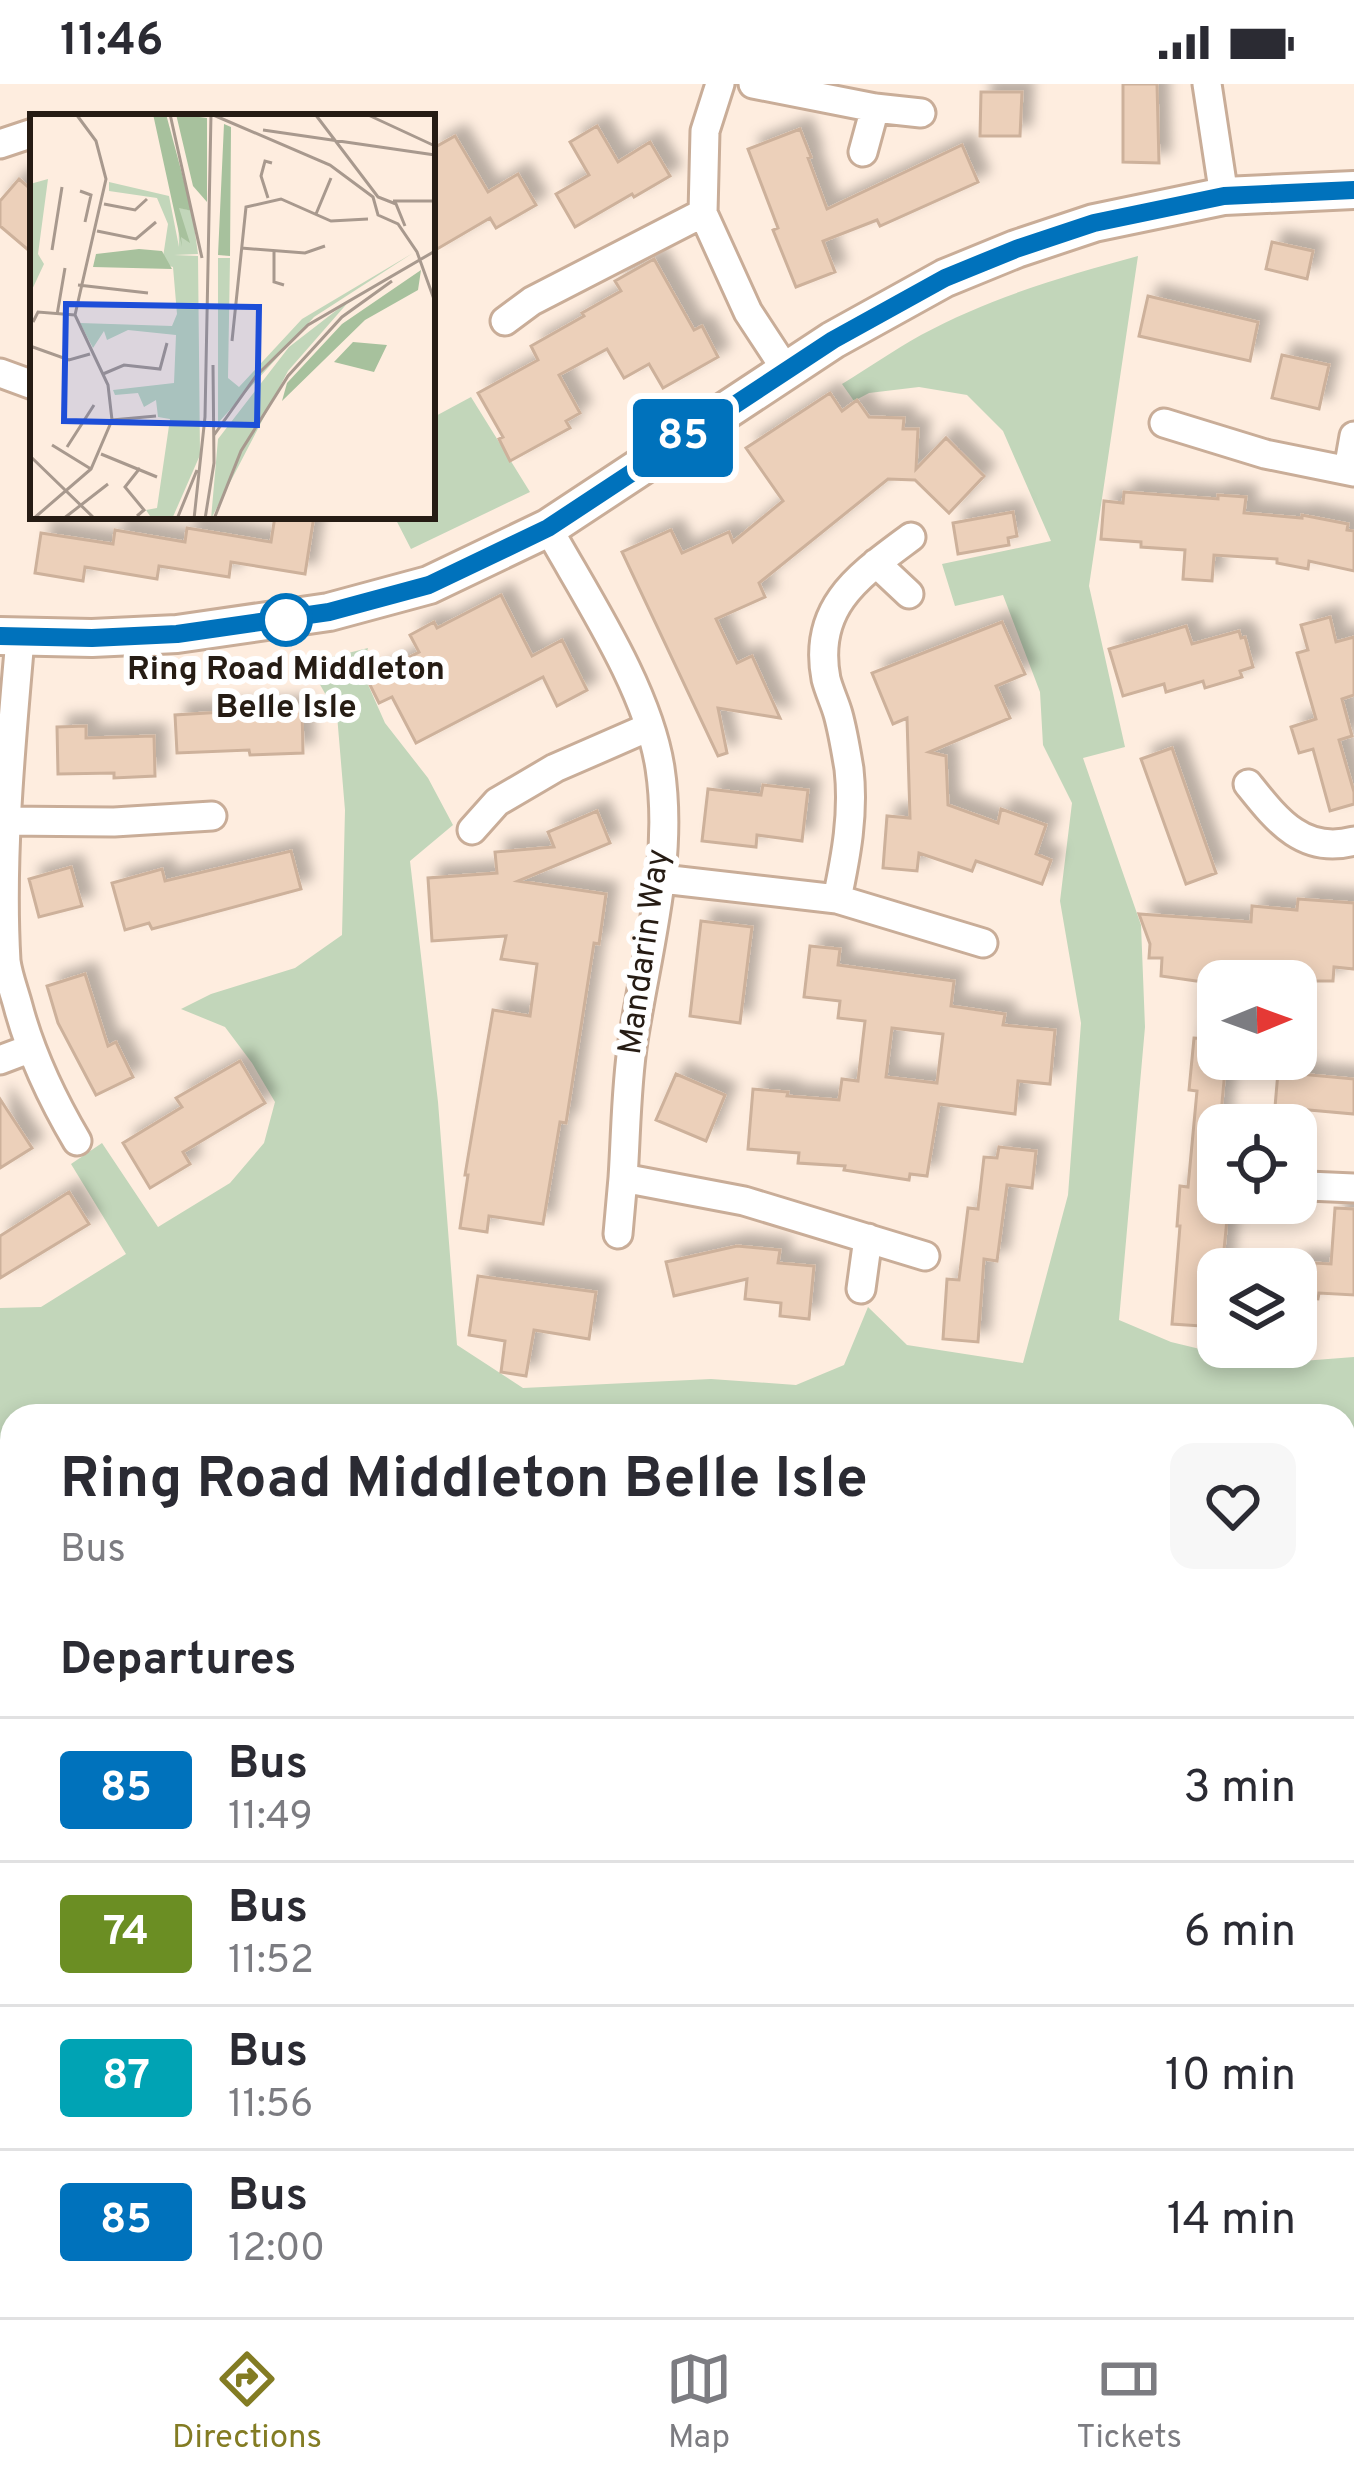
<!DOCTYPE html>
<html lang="en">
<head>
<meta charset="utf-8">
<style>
  body { margin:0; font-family:Overpass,sans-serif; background:#f7f7f7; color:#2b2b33; height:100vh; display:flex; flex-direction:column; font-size:45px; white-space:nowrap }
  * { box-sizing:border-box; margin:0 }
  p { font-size:39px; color:#7c7c81 }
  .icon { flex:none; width:66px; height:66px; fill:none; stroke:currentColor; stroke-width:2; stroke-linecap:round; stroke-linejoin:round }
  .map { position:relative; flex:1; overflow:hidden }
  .details { position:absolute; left:0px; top:1320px; width:1356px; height:915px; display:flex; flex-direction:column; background:#fff; border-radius:36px 36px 0 0; box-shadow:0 6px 18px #0003 }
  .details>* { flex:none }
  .badge { padding:0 24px; border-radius:9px; font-size:42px; line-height:78px }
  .needle { width:78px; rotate:89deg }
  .fabs { position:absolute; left:1197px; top:876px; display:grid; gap:24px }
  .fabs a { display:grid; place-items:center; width:120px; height:120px; border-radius:24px; background:#fff; box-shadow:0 6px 18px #0003; font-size:60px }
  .map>.badge { position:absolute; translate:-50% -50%; box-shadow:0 0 0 6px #fff }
  h2 { padding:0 60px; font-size:45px; line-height:108px }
  .round { display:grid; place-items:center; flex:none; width:126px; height:126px; border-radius:24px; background:#f7f7f7 }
  .overview { display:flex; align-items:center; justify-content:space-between; height:204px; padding:0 60px }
  h1 { font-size:57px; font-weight:700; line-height:90px }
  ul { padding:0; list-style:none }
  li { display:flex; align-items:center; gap:36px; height:144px; padding:0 60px; border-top:3px solid #e1e1e2 }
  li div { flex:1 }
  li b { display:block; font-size:45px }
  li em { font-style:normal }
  li .badge { min-width:132px; font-weight:700; text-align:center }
  .status { display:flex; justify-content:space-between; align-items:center; height:84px; padding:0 60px; background:#fff; direction:ltr }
  .status svg { height:33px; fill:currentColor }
  .tab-bar { display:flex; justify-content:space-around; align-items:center; height:168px; border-top:3px solid #e1e1e2; background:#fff; font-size:33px; color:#7c7c81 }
  .tab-bar a { display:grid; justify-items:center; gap:6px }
  .tab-bar .current { color:#837c23 }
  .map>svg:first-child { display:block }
  .green { fill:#c2d6ba }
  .building { fill:#ecd0ba; stroke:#cdb19b; stroke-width:3; fill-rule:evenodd; filter:url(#shadow) }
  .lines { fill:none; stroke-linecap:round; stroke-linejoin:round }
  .street-casing { stroke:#c9ad98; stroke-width:33 }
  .secondary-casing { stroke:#c9ad98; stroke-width:42 }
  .highway-casing { stroke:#d8d6d5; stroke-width:54 }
  .street { stroke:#fff; stroke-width:27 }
  .secondary { stroke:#fff; stroke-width:36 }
  .highway { stroke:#cf9268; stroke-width:48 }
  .line-casing { stroke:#fff; stroke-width:27 }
  .line { stroke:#0072bc; stroke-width:18 }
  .stop-dot { fill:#fff; stroke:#0072bc; stroke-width:6 }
  .labels { text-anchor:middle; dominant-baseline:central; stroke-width:12; stroke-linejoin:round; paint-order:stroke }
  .stop-label { font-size:33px; font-weight:bold; fill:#261c14; stroke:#fff }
  .street-label { font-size:33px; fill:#261c14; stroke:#fff }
  .inset-road { fill:none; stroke:#a8998e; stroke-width:3 }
  .view { fill:#1d4ed8; fill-opacity:0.15; stroke:#1d4ed8; stroke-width:6 }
  .inset-edge { fill:none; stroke:#261c14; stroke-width:6 }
</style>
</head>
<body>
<div class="status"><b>11:46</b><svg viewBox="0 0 49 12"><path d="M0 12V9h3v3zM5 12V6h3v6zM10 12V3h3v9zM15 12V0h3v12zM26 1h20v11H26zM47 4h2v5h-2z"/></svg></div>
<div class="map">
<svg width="1354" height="2233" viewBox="0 0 1354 2233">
  <defs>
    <filter id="shadow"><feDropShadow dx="11" dy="-11" stdDeviation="6" flood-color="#0004"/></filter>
  </defs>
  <rect width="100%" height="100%" fill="#feeddf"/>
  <path class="green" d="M1138,172l-49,330 36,161 -42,11 58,167 4,102 -26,293 52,22 91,22 92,-7v251h-10v-192h-1332v240h-12v-348l41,-1 85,-53 -55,-90 31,-21 56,84 72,-44 34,-40 11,-41 -23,-39 -27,-36 -44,-18 30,-15 84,-26 47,-33 3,-125 -8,-95 -29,-52 60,-15 -6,23 23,52 43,55 25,47 -43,36 28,241 19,243 66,43 188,-9 85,6 48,-20 24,-58 39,38 116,18 45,-168 13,-172 -21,-122 12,-98 -29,-58 -3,-53 -37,-97 -48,11 -13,-42 109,-23 -48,-110 -36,-36 -48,-8 -50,6 -15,8 -12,-17c26,-16 52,-34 79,-49 68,-37 143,-59 217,-79z
    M471,313l59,95 -119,57 -17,-33h38v-98z
    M1344,1731h10v160h-10z
    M0,1866l12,8v295l-12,-7z
    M107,2223h396l13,10h-391z"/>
  <path class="building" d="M1123,0h34l2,79 -36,-1z
    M981,8h41l-2,44h-40z
    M597,42l21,36 32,-20 20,34 -36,21 -2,-3 -57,33 -19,-33 33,-19 -19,-33z
    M800,45l11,28 -3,1 19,51 135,-64 16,37 -98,44 -3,-6 -54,21 12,31 -39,15 -23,-57 5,-2 -30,-79z
    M455,52l33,56 30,-18 18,31 -40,23 -6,-10 -58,34v-103z
    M19,95l14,12v63l-33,-28v-25z
    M1272,158l41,9 -6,28 -41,-10z
    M654,175l40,71 8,-4 16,31 -55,31 -14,-24 -25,14 -17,-29 -48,26 21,38 -14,8 4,7 -60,33 -11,-22 4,-2 -25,-44 60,-33 -7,-14 53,-30 -2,-3 39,-22 -6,-10z
    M1148,212l110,26 -8,39 -111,-25z
    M1282,271l47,10 -10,44 -47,-11z
    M830,309l12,18 15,-11 12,17 35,1 -1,11h15l-2,40 30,-31 38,38 -35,37 -34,-33 -27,-1 -129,104 6,14 -49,22 21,44 15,-7 28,62 -62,-10 9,45 -9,3 -96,-204 49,-22 11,23 47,-21 4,10 50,-41 -37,-53z
    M1124,408l94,7v-4l28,2 -2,16 58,5v-3l46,9 -1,6 7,1v40l-45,-10 -1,8 -31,-6v-4l-63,-4 -2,26 -29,-2 2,-29 -44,-3v-5l-40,-3 3,-38 19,2z
    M1013,428l4,24 -9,2 1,7 -51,9 -5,-31z
    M275,432h39l-9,58 -74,-12 -2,15 -70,-11 -2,13 -72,-12 -2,14 -48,-8 6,-40 72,11 2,-14 70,12 2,-14 84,14z
    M501,511l31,61 30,-16 25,50 -30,16 -14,-29 -127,66 -24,-46 -13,6 -12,-24 52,-27 -9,-17 24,-13 3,6z
    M1330,533l6,25 18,-5v58l-12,4 10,37 -13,4 15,52v12l-24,7 -17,-62 -14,4 -8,-26 25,-8 -19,-66 11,-3 -7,-25z
    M1002,538l23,52 -29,12 14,32 -81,34 17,4 2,49 50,18 3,-14 45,16 -10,29 15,6 -9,24 -66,-23 -4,10 -53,-18 -2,18 -34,-3 4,-52 23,2 -3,-100 -14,6 -21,-51z
    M1186,542l6,18 47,-13 2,7 4,-1 8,30 -13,4 2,6 -37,11 -2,-7 -37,11 -2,-8 -41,12 -14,-47z
    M302,623l1,46 -53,2 -1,-5 -72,3 -2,-38z
    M86,642v12l68,-2 1,40 -41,2v-5l-56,1 -1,-47z
    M1172,664l44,125 -30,11 -45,-125z
    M763,701l45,5 -6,51 -45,-6 -1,12 -54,-6 6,-52 53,6z
    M597,727l13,32 -92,38 88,13 -7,50 -5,-1 -28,180 -6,-1 -17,102 -54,-8 -2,16 -27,-4 8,-53h-3l28,-165 37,6 7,-52 -36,-5 5,-23 -74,5 -4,-63 69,-5 -2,-21 59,-5 -6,-15z
    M291,767l10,38 -149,40 -3,-6 -24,7 -13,-47 50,-14 3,12z
    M71,783l11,39 -43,11 -10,-38z
    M1298,815l56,4v66l-20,-2 -1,14h-137l-35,-5 1,-18h-13l1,-14 -11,-30 112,8 1,-16 45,4z
    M701,837l51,6 -12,96 -50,-7z
    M810,862l30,3 -2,16 116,16 -3,25 54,8 -2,11 52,5 -5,54 -32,-3 -3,33 -76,-10 -12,72 -17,-2 -1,6 -65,-10 1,-4 -47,-3 1,-10 -51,-4 5,-60 35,3 -1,4 52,4 3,-21 16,2 7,-60 -27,-3 2,-17 -36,-4zM892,944l51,6 -6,49 -51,-6z
    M85,890l23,72 8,-4 17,35 -37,18 -38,-72 -11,-37z
    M1194,954l24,2v19h8l-6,66h-2v78h10l-2,27 -4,39h-4v45l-16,-1 -1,13 -29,-2 8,-98h-3l3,-40 8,1 9,-96 -8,-1z
    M240,977l25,42 -82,49 7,12 -40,24 -27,-45 59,-36 -6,-9z
    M1278,988l76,7v35l-79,-7z
    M676,990l49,21 -19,46 -50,-21z
    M0,1015l32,49 -32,20z
    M999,1063l37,4 -4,37 -25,-3 -10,76 -13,-2 -6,83 -35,-3 4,-60 12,1 9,-72 10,1 6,-52 13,1z
    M69,1108l20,32 -89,54v-42z
    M1335,1124l19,1v86l-35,-2 -1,6 -22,-2v-35l35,2z
    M737,1162l43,4 -2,13 36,3 -5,53 -29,-3 1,-13 -36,-4 2,-20 -73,17 -8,-34z
    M478,1192l118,16 -7,47 -55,-9 -8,46 -25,-4 4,-31 -36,-6z"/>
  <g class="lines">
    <g class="street-casing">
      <path id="street" d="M720,0l-15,47 -2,82 45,99 38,58
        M753,0l122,24 46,5
        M1207,0l17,112
        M0,60l33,-11
        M863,68l12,-44
        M505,237l27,-20 171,-88
        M0,289l33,12
        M1164,339l101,31 89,18
        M1348,386l6,-34
        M548,444c39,70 100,161 112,240 14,92 -13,182 -27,273 -7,45 -7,92 -10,137l121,23 181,55
        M876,479l33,31
        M20,555c-9,104 -20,218 -14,322 2,15 8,30 12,45 13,49 33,91 59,135
        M1248,700c28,35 55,71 106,57
        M4,737l110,1 98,-6
        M472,746l25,-28 58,-34 94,-41
        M662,795l175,20 146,44
        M837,815c9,-43 17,-85 12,-130 -3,-18 -6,-37 -11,-55 -3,-11 -9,-23 -12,-35 -14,-73 34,-104 85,-142
        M0,976l29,-11
        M1308,1102l46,2
        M618,1150l5,-56
        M861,1205l7,-51"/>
    </g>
    <g class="secondary-casing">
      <path id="secondary" d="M0,552l92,2 85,-4 152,-22 100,-27 119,-57 285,-188 112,-62 71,-29 78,-26 130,-27 130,-6"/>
    </g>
    <g class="highway-casing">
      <path id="highway" d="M1344,1561h10
        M1344,1601l10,1
        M0,1625h12
        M1344,1687h10
        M0,1738h12
        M0,1817l12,7
        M33,2223l18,10
        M573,2223l12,10"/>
    </g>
    <use href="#street" class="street"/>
    <use href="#secondary" class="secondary"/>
    <use href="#highway" class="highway"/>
  </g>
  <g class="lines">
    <g class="line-casing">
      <path id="line" d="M0,552l92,2 85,-4 152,-22 100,-27 119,-57 285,-188 112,-62 71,-29 78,-26 130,-27 130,-6"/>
    </g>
    <use href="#line" class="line"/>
  </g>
  <circle class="stop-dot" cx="286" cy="536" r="24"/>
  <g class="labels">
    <g class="stop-label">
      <text x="286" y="587">Ring Road Middleton<tspan x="286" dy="38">Belle Isle</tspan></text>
    </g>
    <g class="street-label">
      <text transform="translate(646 868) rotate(-82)">Mandarin Way</text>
    </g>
  </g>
  <g transform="translate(30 30)">
    <rect width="405" height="405" fill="#feeddf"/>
    <path d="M18,65l-10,75 6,10 -14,30v-110zM79,68l60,14 10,51 -1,-40 14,4 6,43 -24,1 24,1 2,199 -28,64h-20l-6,-9 11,-2 13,-89 -12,-2 -2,-17 -12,7 -6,-14 -23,2 -2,-5 61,-7 2,-48 -48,-5 -21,10 -3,-9 -11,17 -13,-25 92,3 5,-12 -4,-47 -11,-3 6,-40 -11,-26 -48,-7zM383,139l-99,64 -96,106v-165h12l-2,120 11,9 63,-68zM321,185l-63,72 -77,148 7,-80 71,-92z" fill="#c2d6ba"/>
    <path d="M123,0h13l26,97 -13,-3 11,35 -9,-6 1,10zM146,0l31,4v84l-14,-16zM194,10l7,3 -1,129 -12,-1zM109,135l23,2 10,18 -79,-2 3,-13zM391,156l-3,20 -53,30 -83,81 5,-18 55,-59zM323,228l34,3 -13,27 -40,-10z" fill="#a7c19d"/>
    <path class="inset-road" d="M140,0l32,144M181,0l119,51 43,32 5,18 20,9 19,28 18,50M285,0l63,83 18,7 9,22M336,0l69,32M233,16l172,25M50,77l11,4 -6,27M238,84l-7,-22 4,-15 7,2M363,87h42M74,90l31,6 12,-11M286,100l15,-36M67,117l39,8 20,-17M211,134l64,5 20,-7M22,136l10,-63M244,137v31l10,3M48,171l70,8M27,201l8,-47M3,208l5,-10 37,3M202,227l14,-134 35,-8 50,22 37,-2M0,232l39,14 21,-6M73,260l21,-9 36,4 7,-26M82,306l44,-4M184,321l42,-59 52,-51 127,-74M22,331l39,24M37,333l27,-42M71,340l56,23M0,342l65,63M107,402l7,-6 -19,-23 15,-19M3,405l58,-50 21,-49 -4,-35 -33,-70 31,-136 -10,-38 -20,-27M33,405l45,-35M147,405l20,-49M164,405l11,-102 6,-303M175,405l9,-56 -1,-98M184,405l27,-68 47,-75 54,-59 50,-36"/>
    <path class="view" d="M36,190l193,3 -2,118 -193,-4z"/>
    <rect width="405" height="405" class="inset-edge"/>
  </g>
</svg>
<div class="fabs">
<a><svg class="needle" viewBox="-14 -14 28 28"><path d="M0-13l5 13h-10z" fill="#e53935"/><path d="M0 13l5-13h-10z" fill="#7c7c81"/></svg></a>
<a><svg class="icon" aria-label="locate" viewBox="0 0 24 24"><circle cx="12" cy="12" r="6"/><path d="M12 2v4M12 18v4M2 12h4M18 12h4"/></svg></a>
<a><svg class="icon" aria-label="layers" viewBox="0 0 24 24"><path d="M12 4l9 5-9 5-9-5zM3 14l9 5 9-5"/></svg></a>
</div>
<b class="badge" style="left:683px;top:354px;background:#0072bc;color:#fff">85</b>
<section class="details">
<div class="overview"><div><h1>Ring Road Middleton Belle Isle</h1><p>Bus</p></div><a class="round"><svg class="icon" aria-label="heart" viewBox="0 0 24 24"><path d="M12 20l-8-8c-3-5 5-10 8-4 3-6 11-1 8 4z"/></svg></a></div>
<h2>Departures</h2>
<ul>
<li><span class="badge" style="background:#0072bc;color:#fff">85</span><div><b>Bus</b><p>11:49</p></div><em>3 min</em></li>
<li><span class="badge" style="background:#6b8e23;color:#fff">74</span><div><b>Bus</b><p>11:52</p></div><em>6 min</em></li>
<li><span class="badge" style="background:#00a3b4;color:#fff">87</span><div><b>Bus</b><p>11:56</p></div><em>10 min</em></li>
<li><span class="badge" style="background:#0072bc;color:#fff">85</span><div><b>Bus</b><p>12:00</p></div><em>14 min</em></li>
</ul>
</section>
</div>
<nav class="tab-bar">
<a class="current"><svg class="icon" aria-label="directions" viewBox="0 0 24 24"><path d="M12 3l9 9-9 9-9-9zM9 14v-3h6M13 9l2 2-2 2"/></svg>Directions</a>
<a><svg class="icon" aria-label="map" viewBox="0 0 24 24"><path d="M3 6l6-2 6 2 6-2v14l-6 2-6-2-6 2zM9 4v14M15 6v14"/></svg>Map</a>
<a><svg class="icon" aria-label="tickets" viewBox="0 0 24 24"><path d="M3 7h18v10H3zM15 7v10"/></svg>Tickets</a>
</nav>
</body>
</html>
